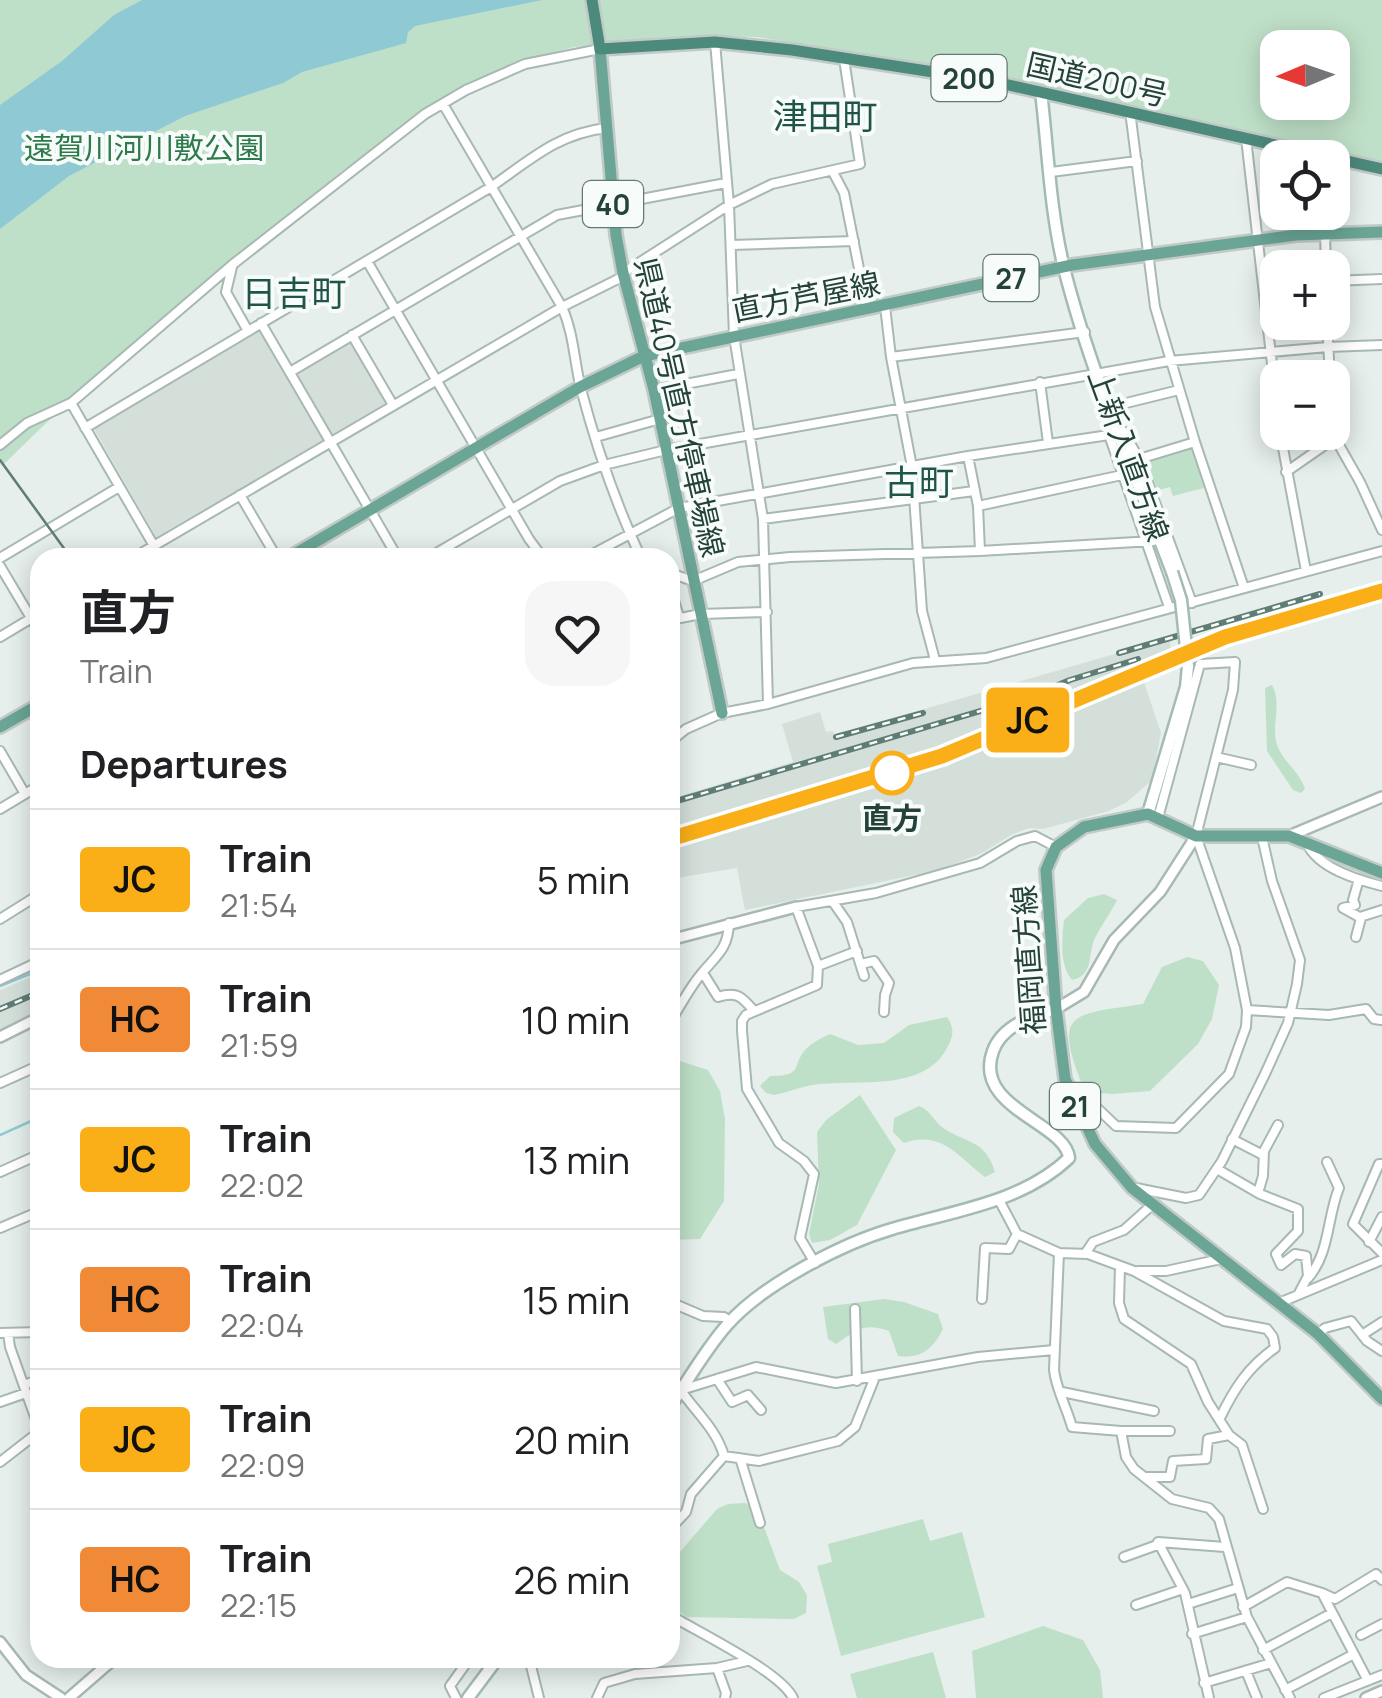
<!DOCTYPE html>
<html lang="en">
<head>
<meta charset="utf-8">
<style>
  body { margin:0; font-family:Manrope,"Noto Sans JP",sans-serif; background:#f6f6f6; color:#202124; height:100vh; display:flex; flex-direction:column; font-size:38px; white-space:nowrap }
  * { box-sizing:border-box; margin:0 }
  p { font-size:32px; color:#757577 }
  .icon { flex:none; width:55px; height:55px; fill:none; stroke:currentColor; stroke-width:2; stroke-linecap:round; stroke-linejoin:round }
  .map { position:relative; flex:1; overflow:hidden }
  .drawer { position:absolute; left:30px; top:548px; width:650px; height:1120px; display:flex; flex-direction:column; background:#fff; border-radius:30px; box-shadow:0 5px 25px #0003 }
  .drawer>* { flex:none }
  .badge { padding:0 20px; border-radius:8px; font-size:35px; line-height:65px }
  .needle { width:65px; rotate:268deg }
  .fabs { position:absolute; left:1260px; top:30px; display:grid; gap:20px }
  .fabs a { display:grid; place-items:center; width:90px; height:90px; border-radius:20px; background:#fff; box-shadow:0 5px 25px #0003; font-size:50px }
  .map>.badge { position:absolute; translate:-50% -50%; box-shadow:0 0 0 5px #fff }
  h2 { padding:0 50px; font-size:38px; line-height:90px }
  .round { display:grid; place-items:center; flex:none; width:105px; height:105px; border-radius:30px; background:#f6f6f6 }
  .headline { display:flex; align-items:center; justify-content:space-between; height:170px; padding:0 50px }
  h1 { font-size:48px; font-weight:700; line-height:75px }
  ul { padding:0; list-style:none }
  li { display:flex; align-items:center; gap:30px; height:140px; padding:0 50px; border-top:2px solid #e0e0e0 }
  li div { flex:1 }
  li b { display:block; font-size:38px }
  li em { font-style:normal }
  li .badge { min-width:110px; font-weight:700; text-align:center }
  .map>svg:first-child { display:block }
  .built { fill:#d4dfda }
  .green { fill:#bfe0c8; fill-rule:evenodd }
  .water { fill:#8ec9d4 }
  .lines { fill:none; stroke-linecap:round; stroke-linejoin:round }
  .stream { stroke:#8ec9d4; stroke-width:2.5 }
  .minor-casing { stroke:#a8b8b2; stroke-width:12 }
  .tertiary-casing { stroke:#a8b8b2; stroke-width:14 }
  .secondary-casing { stroke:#a4bbb3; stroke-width:15 }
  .primary-casing { stroke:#c2cac8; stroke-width:16 }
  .trunk-casing { stroke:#c2cac8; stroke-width:16 }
  .minor { stroke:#fff; stroke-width:8 }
  .tertiary { stroke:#fff; stroke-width:9 }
  .secondary { stroke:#fff; stroke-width:10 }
  .primary { stroke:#6aa596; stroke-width:11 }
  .trunk { stroke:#4c8a7c; stroke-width:11 }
  .tram { stroke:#5f7d75; stroke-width:2.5 }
  .rail-casing { stroke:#5f7d75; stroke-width:6 }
  .rail { stroke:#f7fbf9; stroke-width:2.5; stroke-dasharray:8; stroke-linecap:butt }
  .secondary-bridge-casing { stroke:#a4bbb3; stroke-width:15; stroke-linecap:butt }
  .secondary-bridge { stroke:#fff; stroke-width:10 }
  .line-casing { stroke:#fff; stroke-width:22 }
  .line { stroke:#faaf18; stroke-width:15 }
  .stop-dot { fill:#fff; stroke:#faaf18; stroke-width:5 }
  .labels { text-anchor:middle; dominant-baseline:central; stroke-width:8; stroke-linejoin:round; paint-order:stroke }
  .shield { fill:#f7fbf9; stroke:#637a73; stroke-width:2.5 }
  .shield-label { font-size:28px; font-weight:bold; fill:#24423a }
  .street-label { font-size:30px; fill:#24423a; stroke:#f7fbf9 }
  .park-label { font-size:30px; fill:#2d7a4b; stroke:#f7fbf9 }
  .stop-label { font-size:30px; font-weight:bold; fill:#24423a; stroke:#f7fbf9 }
  .quarter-label { font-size:35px; fill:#1f5548; stroke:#f7fbf9 }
</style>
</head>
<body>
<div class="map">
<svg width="1382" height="1698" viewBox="0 0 1382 1698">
  <rect width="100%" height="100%" fill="#e6efeb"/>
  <path class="built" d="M262,330l63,110 -169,97 -63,-110z
    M352,340l36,64 -56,32 -37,-64z
    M1170,638l2,29 -28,15 17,51 -9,47 -25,22 -18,9 -66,18 -14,-1 -18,7 -29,18 -43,17 -194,40 -8,-42 -67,11v-80l123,-37 -11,-38 38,-12 6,20 7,-1 1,4z
    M40,973v38l-40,20v-41z"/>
  <path class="green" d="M0,0h1382v163l-296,-69 -329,-57 -61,-1 -122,11 -54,14 -64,30 -31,18 -84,63 -108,88 -157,134 -72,70 -4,-6zM1278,48h54v54h-54z
    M1192,447l12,41 -31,8 -3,-9 -15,4 -9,-31z
    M1272,685c10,18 0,37 4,56 4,19 23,29 29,48l-4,4 -8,-3 -26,-39 -2,-63z
    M1104,894l13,6c-6,13 -16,25 -22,38 -8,16 0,37 -23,42 -13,-16 -10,-41 -8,-60l24,-22z
    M1187,957l16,4 16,24 -7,34 -14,25 -48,47 -37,3 -28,-2c-33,-81 -16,-77 58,-88l19,-37z
    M947,1017c7,10 7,18 1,29 -21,45 -86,34 -128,38 -15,1 -31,8 -46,11l-8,-2 -6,-7 10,-10c36,0 20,-11 37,-28 6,-6 15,-10 23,-14l28,11 26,-2 25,-18z
    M670,1061h10l28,9 12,21 5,28 -1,82 -24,38 -30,1z
    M860,1095l36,55 -39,75 -27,15 -18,3 -3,-9 10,-50 -2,-52 9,-12z
    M919,1106c11,4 14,14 23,21 23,17 43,11 53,45l-10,5c-28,-21 -43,-47 -81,-34l-11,-11 1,-14z
    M884,1299l20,3 34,12 5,15c-10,20 -22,30 -45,27l-9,-25c-26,-9 -32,-1 -53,13l-8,-5 -5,-32z
    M745,1503l13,8 22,59 19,12 8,13 -1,18 -12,6 -107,-2 -17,-11v-40l9,-13 38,-44 11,-5z
    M923,1519l7,22 32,-9 23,85 -144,39 -24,-90 15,-4 -4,-18z
    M1043,1626l40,14 17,30 3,28h-127l-4,-47z
    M933,1652l13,46h-89l-7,-24z"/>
  <path class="water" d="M142,0h400l-127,26 -7,6 -2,11 -104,29 -19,11 -98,33 -116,60 -69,53v-124l62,-44 52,-46z"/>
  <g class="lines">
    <path class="stream" d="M0,986l40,-16
      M0,1135l40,-18"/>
    <g class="minor-casing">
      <path id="minor" d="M715,42l14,163 5,131 29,183 5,185
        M443,104l119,203c12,27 12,54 19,82 15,57 35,115 60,169
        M1130,111l25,196 40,135 49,146
        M1246,138l32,278
        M833,172l11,21 23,116
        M1051,172l86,-11
        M1325,233l1,35
        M731,245l123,-4
        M367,261l162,278 14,19
        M232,267l-6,25 22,39
        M623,273l106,-68 43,-21 88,-20 -16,-105
        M1332,281l50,-2
        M885,306l6,51 21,110 10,144 13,49
        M1327,322l3,56
        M261,323l137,235
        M352,335l41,70
        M891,357l194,-25
        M290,372l267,-157 169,-32
        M1040,382l8,61
        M654,390l84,-16
        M71,403l90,155
        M1110,407l69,-17
        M1332,408l3,30 25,44 22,48
        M85,428l406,-241c39,-27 66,-53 115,-59
        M1280,432l26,139
        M1109,435l60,172
        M596,437l64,-18
        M0,445l27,-22 44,-20 161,-138 193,-151 41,-24 59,-26 75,-15
        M968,456l10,50 2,45
        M1139,459l56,-17
        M1286,472l49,-34
        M240,495l37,63
        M978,506l144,-31
        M763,519l211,-28
        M0,558l119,-71
        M133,558l429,-251 62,-31
        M428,558l132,-77 44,-16 62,-15 503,-89 159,-14 54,-2
        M585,558l94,-50 289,-52 141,-21 14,-4 16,28 53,144
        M0,566l40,67
        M670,573l23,8 45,-19 52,-5 190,-6 173,-10
        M670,587l9,30
        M670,620l31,-6 66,-2
        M0,637l40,-24
        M670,742l16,-13 36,-16 46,-9 145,-41 73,-5 396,-107
        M0,751l25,43
        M1216,757l35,8
        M0,809l40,-24
        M1307,843c10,25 51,37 75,43
        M833,902l14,20 17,54
        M1360,917l22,-7
        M0,919l40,-25
        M1356,937l5,-19 -18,-10 12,-3 -2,-5 6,-21
        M861,964l13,-3 15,22 -4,12 -1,17
        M818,966l39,-15
        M703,973l15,24c19,-6 24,0 36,14
        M0,980l40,-19
        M1247,1010l82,5 37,-6 8,10 7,1
        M674,1016c8,-14 17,-30 28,-43 15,-18 26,-24 27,-50
        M0,1083l40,-18
        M1075,1099l19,6 22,21 60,2 53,-54 17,-47 1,-17 -12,-62 -39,-112 37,-146 2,-28 -35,2 -42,154
        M1232,1139l31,16
        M1382,1164h-3l-26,60 29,29
        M1217,1169l43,25 38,15v22l-22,23 5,11 14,-11 11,2 2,20 -10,19
        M0,1172l40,-18
        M1136,1188l50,10 13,-3 23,-34 43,-87 23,-51 9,-39 3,-24 -28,-79 -10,-44
        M1258,1193l5,-17 1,-25 14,-26
        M999,1200l18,34 42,19 29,1 46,17 90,50 43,8 6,8 2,11c-27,19 -41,41 -55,70
        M0,1228l40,-17
        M1369,1242l13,-25
        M1059,1253l-5,117c2,19 13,38 18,57l49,4 5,26 8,12 38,30 37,9 10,11 28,98 43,81
        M1085,1254l8,-12 31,-12 28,-25
        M815,1263l-15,-25 14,-64 -10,-13 -25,-18 -32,-54 -5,-58v-10l4,-6 71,-30 1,-19 -22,-59 80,-14 104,-30 37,-22 18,-5 21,11
        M1120,1266l-1,37 5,16 67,45 17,38 21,33 13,10 21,64
        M1138,1271h28l55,-12
        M1308,1278c22,-25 19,-61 31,-90l-12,-26
        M982,1299l3,-51 24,1 8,-15
        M670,1302l33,14 21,1 6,4
        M1279,1303l103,-43
        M855,1309l2,72
        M0,1333l40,-1
        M8,1333l2,14 30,84
        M1318,1334l7,-6 26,-7 16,20 15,10
        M1362,1335l20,-13
        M670,1367c9,34 44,53 54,89
        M717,1379l15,23 16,-7 13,15
        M24,1385l16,-6
        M681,1390l75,-23 80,16 142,-26 76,-7
        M1062,1392l92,19
        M0,1402l26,-9
        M1121,1431h49
        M724,1456l35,5 79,-20 17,-14 20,-50
        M740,1458l20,65
        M0,1462l40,-31
        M1146,1477h24l3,-16 33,-2 2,-20 21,-4
        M670,1529l16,-17 5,-18 33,-38
        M1124,1557l36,-13
        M1322,1593l13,6 41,-25 6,6
        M1188,1604l50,-16
        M1136,1605l47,-16
        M1243,1607l44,-25 35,11 45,86
        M670,1615c28,17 111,57 123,83
        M1192,1634l55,-17
        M1361,1635l21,-11
        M1263,1650l69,-37
        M529,1658l10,40
        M1246,1671l11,27
        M1204,1683l67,-20
        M1285,1690l69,-36
        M456,1698l-6,-12 20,-28
        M597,1698l7,-15 31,-9 82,-6
        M725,1698l1,-5 -9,-25 30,-7
        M1209,1698l-24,-105 -27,-51 67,5
        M1324,1698l58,-23"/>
    </g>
    <g class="tertiary-casing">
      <path id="tertiary" d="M1289,836l93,-39
        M670,940l126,-33
        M1056,1009l28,-17 30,-52 46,-48 36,-56
        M0,1037l40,-20
        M0,1642l26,33 35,23
        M69,1698l46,-40
        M1366,1698l16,-7"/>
    </g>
    <g class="secondary-casing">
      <path id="secondary" d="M1041,92c7,58 9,119 23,176 26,103 70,204 108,304
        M1148,814l38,-127 2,-21
        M670,1407c19,-28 35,-57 57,-82 35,-40 114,-81 165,-96 60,-18 130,-26 177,-71 -3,-35 -97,-50 -76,-107 9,-25 38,-35 63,-42
        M468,1698l30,-40"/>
    </g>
    <g class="primary-casing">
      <path id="primary" d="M600,49l16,186 7,38 31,117 68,323
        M288,558l292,-171 64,-31 428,-91 224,-30 86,-3
        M0,727l40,-23
        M1382,873l-93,-37h-93l-48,-22 -64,13 -28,20 -10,23 10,139 9,70 30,65 37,44 186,146 64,65"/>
    </g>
    <g class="trunk-casing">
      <path id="trunk" d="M592,0l8,49 115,-7 77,8 199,31 391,88"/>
    </g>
    <use href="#minor" class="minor"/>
    <use href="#tertiary" class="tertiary"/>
    <use href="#secondary" class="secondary"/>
    <use href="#primary" class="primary"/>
    <use href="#trunk" class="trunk"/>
    <path class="tram" d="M0,460l71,98"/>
    <g class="rail-casing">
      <path id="rail" d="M1119,653l201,-59
        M836,737l87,-24
        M670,803l361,-107 39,-16 68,-21
        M670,839l198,-58 108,-37 249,-107 157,-46
        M0,1009l40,-17"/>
    </g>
    <use href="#rail" class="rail"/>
    <g class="secondary-bridge-casing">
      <path id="secondary-bridge" d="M1172,572l9,28 7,66"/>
    </g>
    <use href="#secondary-bridge" class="secondary-bridge"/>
  </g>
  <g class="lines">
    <g class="line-casing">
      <path id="line" d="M670,839l272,-83 283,-119 157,-46"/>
    </g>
    <use href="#line" class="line"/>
  </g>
  <circle class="stop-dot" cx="892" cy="773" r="20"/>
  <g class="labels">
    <g class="shield">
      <rect x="931.5" y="55" width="75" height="46" rx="8"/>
      <rect x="583" y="181" width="60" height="46" rx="8"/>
      <rect x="983.5" y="255" width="55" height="46" rx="8"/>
      <rect x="1050" y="1083" width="50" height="46" rx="8"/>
    </g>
    <g class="shield-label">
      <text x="969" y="78">200</text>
      <text x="613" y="204">40</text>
      <text x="1011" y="278">27</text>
      <text x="1075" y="1106">21</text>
    </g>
    <g class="street-label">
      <text transform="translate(1097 79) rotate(13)">国道200号</text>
      <text transform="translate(806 296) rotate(-11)">直方芦屋線</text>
      <text transform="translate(680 407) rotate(77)">県道40号直方停車場線</text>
      <text transform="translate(1129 455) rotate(70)">上新入直方線</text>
      <text transform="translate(1028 960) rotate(-94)">福岡直方線</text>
    </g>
    <g class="park-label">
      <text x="144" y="147">遠賀川河川敷公園</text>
    </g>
    <g class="stop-label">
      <text x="892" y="817">直方</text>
    </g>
    <g class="quarter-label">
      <text x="825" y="116">津田町</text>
      <text x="294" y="293">日吉町</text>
      <text x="919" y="482">古町</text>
    </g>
  </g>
</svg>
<div class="fabs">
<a><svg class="needle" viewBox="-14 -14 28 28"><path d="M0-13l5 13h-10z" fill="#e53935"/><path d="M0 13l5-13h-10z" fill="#757577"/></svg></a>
<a><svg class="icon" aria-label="locate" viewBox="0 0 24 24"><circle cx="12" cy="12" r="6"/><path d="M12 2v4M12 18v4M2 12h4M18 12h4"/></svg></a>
<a>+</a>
<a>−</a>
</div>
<b class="badge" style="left:1028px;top:720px;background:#faaf18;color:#111">JC</b>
<section class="drawer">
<div class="headline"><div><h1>直方</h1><p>Train</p></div><a class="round"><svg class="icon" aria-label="heart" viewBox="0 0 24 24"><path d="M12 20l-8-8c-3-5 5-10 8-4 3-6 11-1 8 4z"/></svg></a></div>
<h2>Departures</h2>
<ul>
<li><span class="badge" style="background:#faaf18;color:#111">JC</span><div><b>Train</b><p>21:54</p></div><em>5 min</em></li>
<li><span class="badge" style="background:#f08a37;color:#111">HC</span><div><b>Train</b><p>21:59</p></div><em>10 min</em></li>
<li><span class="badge" style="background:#faaf18;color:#111">JC</span><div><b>Train</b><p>22:02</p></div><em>13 min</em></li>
<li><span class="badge" style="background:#f08a37;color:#111">HC</span><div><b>Train</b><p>22:04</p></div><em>15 min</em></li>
<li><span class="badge" style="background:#faaf18;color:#111">JC</span><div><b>Train</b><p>22:09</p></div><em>20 min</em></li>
<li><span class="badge" style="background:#f08a37;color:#111">HC</span><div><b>Train</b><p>22:15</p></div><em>26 min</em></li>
</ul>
</section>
</div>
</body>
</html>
